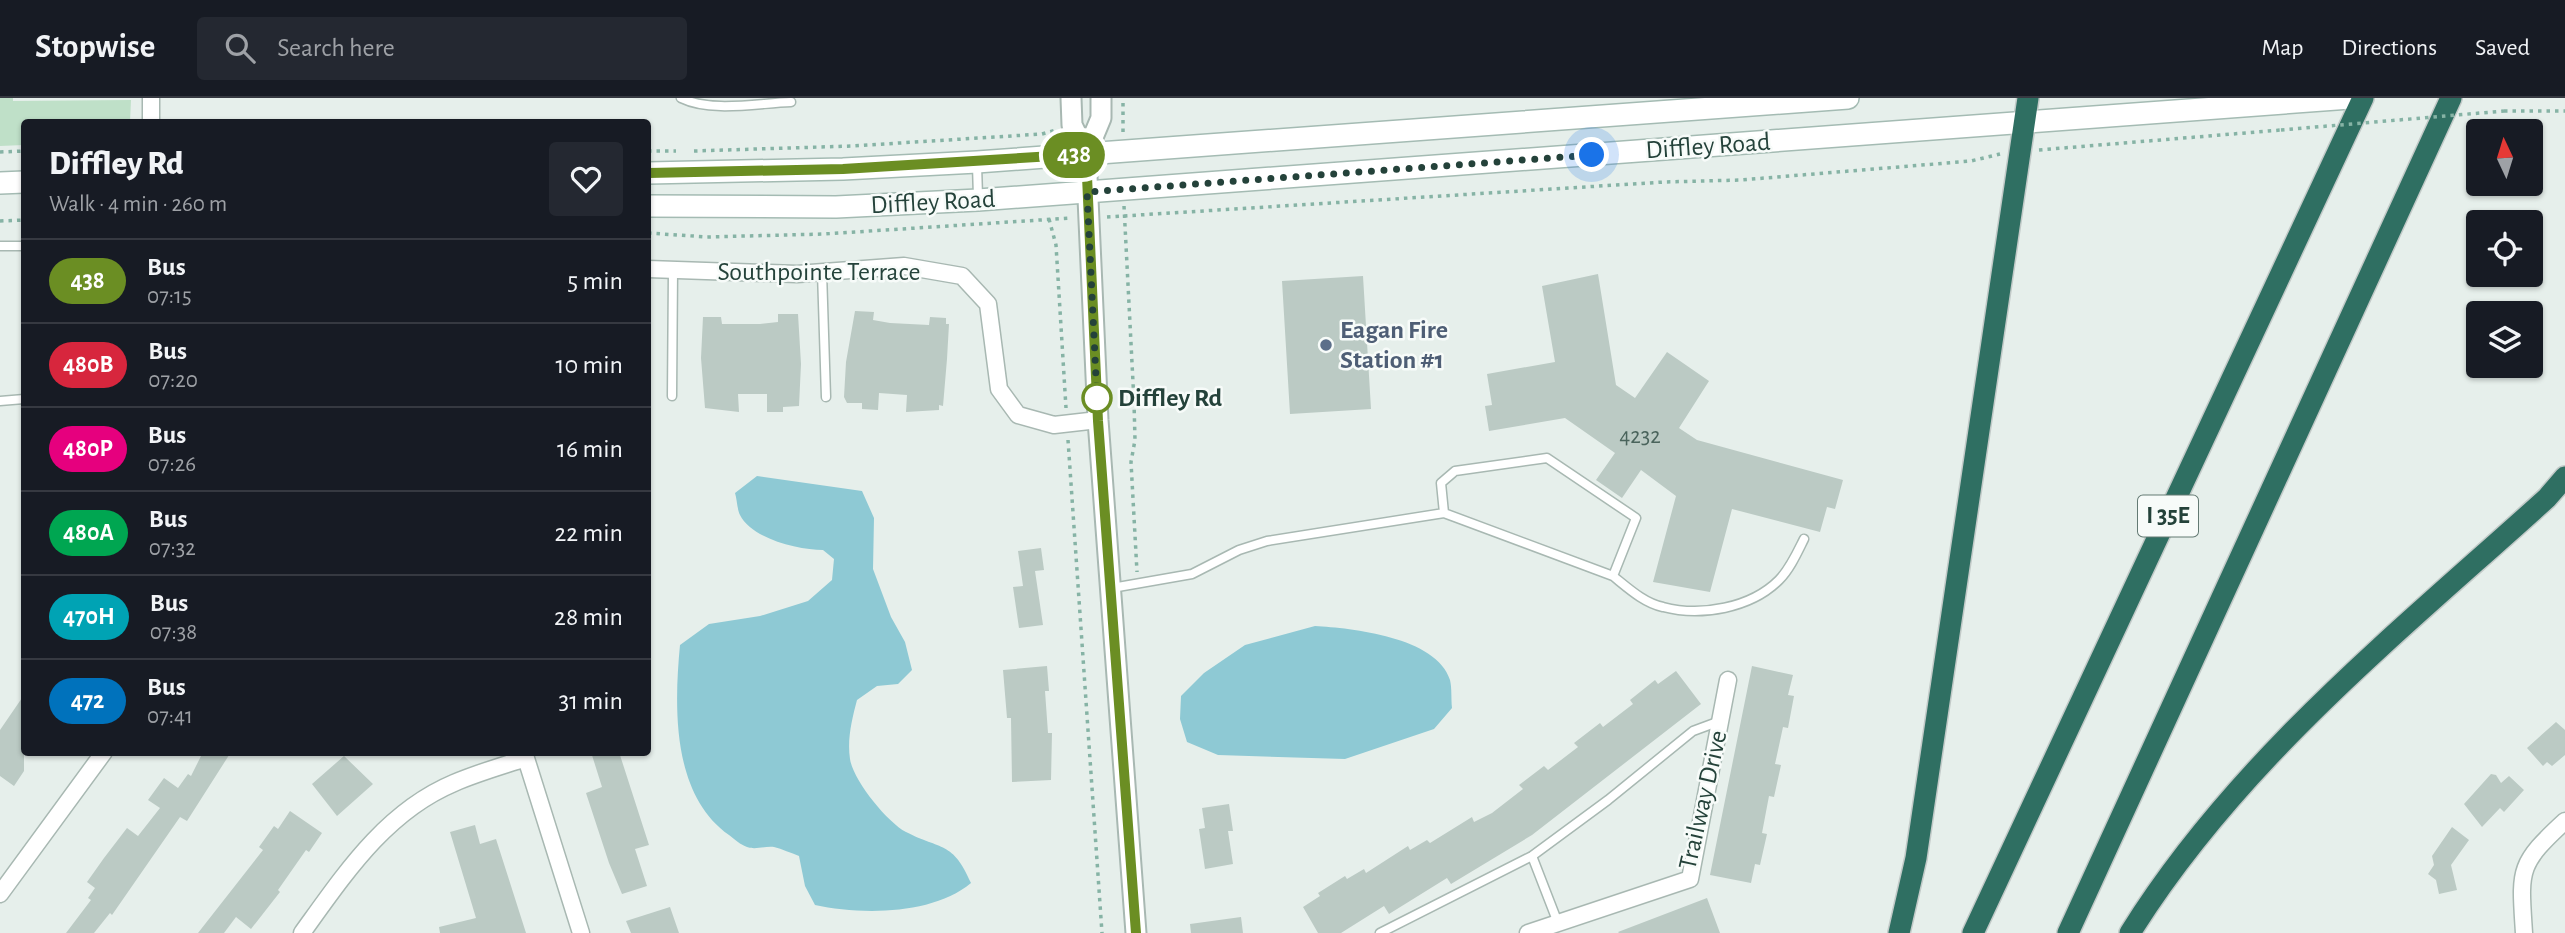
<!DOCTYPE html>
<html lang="en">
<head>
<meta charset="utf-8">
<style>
  body { margin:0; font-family:"Alegreya Sans",sans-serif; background:#242831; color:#f1f3f6; height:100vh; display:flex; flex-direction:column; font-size:26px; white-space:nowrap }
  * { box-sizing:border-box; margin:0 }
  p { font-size:23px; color:#9ea1a6 }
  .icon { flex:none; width:38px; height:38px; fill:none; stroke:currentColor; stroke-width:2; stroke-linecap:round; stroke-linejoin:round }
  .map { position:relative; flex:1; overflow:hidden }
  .side { position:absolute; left:21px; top:21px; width:630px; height:637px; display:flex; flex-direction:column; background:#171b24; border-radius:7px; box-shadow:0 2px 5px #0004 }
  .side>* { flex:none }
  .badge { padding:0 14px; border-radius:23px; font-size:24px; line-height:46px }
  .needle { width:46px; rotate:356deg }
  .controls { position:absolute; left:2466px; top:21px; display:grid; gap:14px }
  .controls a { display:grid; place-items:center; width:77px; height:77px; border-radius:7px; background:#171b24; box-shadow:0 2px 5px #0004; font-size:35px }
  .you { position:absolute; width:35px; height:35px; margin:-18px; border:5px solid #fff; border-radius:50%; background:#1a73e8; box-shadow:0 0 0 10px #1a73e833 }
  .map>.badge { position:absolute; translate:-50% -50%; box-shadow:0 0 0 4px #fff }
  .round { display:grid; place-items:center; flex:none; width:74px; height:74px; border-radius:7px; background:#242831 }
  .headline { display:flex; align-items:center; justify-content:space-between; height:119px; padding:0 28px }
  h1 { font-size:33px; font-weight:800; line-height:52px }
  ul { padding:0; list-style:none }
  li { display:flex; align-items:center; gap:21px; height:84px; padding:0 28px; border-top:2px solid #363941 }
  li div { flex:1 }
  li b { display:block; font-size:26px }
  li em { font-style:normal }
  li .badge { min-width:77px; font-weight:700; text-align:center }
  header { display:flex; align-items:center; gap:42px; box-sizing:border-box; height:98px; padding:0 35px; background:#171b24; border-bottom:2px solid #363941 }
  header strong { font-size:33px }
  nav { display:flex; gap:38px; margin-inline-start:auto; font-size:24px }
  .search { width:490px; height:63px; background:#242831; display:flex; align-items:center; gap:18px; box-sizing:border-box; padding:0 24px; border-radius:7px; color:#9ea1a6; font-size:26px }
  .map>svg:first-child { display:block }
  .green { fill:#bfe0c8 }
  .water { fill:#8ec9d4 }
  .building { fill:#bbcac4 }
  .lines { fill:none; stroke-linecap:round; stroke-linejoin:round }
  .service-casing { stroke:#a8b8b2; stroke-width:11 }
  .minor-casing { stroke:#a8b8b2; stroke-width:19 }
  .tertiary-casing { stroke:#a8b8b2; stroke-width:23 }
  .secondary-casing { stroke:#a4bbb3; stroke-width:24 }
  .motorway-casing { stroke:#c2cac8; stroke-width:24 }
  .path { stroke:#86b3a5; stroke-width:3.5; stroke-dasharray:3.5 5; stroke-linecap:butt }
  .service { stroke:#fff; stroke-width:8 }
  .minor { stroke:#fff; stroke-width:16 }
  .tertiary { stroke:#fff; stroke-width:19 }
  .secondary { stroke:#fff; stroke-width:21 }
  .motorway { stroke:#2f6f62; stroke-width:21 }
  .path-bridge { stroke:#86b3a5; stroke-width:3.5; stroke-dasharray:3.5 5; stroke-linecap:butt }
  .line-casing { stroke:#fff; stroke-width:16 }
  .line { stroke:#6b8e23; stroke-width:10 }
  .walk { stroke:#24423a; stroke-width:7; stroke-dasharray:0 12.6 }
  .service-dot { fill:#5c6f8a; stroke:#f7fbf9; stroke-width:2.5 }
  .stop-dot { fill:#fff; stroke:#6b8e23; stroke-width:3.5 }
  .labels { text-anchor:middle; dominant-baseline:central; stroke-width:5; stroke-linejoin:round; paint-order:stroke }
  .number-label { font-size:23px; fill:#4a645c }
  .shield { fill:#f7fbf9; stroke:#637a73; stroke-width:2 }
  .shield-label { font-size:24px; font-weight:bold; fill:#24423a }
  .street-label { font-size:26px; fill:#24423a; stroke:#f7fbf9 }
  .service-label { font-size:26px; font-weight:bold; fill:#4e5e75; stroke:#f7fbf9; text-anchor:start }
  .stop-label { font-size:26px; font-weight:bold; fill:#24423a; stroke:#f7fbf9; text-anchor:start }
</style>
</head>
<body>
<header>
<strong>Stopwise</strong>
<div class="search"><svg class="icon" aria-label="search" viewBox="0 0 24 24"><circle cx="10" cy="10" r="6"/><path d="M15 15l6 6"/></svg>Search here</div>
<nav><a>Map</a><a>Directions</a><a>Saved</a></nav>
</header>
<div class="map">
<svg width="2565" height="835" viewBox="0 0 2565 835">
  <rect width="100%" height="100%" fill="#e6efeb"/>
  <path class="green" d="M0,0h13v3l118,-1 -1,22h-106v23l-24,1z"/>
  <path class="water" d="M757,378l105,15 12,27 -1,51 18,48 14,25 7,28 -14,14 -21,2 -20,14c-5,19 -10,39 -7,59 3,21 37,63 56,73 35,18 47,9 65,51 -38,32 -110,32 -156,22l-10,-19 -6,-30c-8,-3 -17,-7 -25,-9 -9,-1 -19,3 -27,0 -6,-2 -13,-8 -18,-12 -57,-40 -55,-127 -49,-190l29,-21 51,-8 48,-15 24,-21 2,-21 -11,-9c-24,0 -71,-11 -83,-35 -3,-6 -3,-16 -5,-22z
    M1315,528c36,2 122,11 135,54 2,8 1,19 2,28l-18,21 -89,30 -127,-4 -31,-13 -7,-23 1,-23 23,-23 41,-28z"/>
  <path class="building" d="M1598,176l18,111 19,13 32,-46 42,29 -30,47 18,12 146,40 -8,29 -8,-2 -7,25 -88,-23 -22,83 -57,-10 23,-86 -35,-26 -19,28 -26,-18 19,-27 -50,-35 -76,13 -4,-25 7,-1 -5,-31 68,-12 -13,-76z
    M1363,178l8,133 -81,5 -8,-133z
    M855,213l19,1 -1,8 17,3 39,2 1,-8 16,1v6h3l-2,35 -4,47 -4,-1v5l-33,2 1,-17 -28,-2 -1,17 -16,-1v-6h-15l-3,-6 2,-35z
    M778,216h20l3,50 -2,42 -16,1v5h-16v-18h-29l1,18 -34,-4 -4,-50 2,-41h18l1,7h38l18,-2z
    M1041,450l3,22 -9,1 8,54 -24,3 -6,-41 10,-1 -5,-35z
    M1047,568l2,25h-4l3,42h4l-1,47 -39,2 -1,-64h-4l-4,-48z
    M1752,568l41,9 -5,20 6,1 -6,32 -5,-1 -8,37 6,1 -7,32 -5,-1 -7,37 5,1 -7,31 -5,-1 -4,19 -41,-8z
    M1676,573l25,33 -169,131 -81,49 -4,-6 -58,36 -5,-8 -43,27h-23l-15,-26 17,-11 -2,-3 27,-17 2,3 17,-10 2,4 42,-27 2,4 17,-10 3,3 42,-26 2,5 18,-9 31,-24 -4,-4 25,-19 4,4 30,-23 -4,-4 26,-20 3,4 30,-23 -3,-4 25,-20 3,4z
    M24,597v76l-10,15 -14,-10v-46z
    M2556,624l9,8v25l-13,11 -5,-4 -4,4 -16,-18z
    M203,654h28l-44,69 -7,-4 -68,98 -2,-2 -16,20h-28l25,-33 -3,-2 7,-10 -8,-6 17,-24 23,-30 11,8 22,-28 -12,-8 16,-22 14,10 10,-14 3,2z
    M591,654h28l30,93 -14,4 12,37 -25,8 -13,-31 -23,-70 16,-6z
    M344,658l29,28 -36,32 -25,-32z
    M2491,676l5,1 5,8 8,-7 15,14 -20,22 -4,-4 -18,19 -18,-23z
    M1229,706l4,27h-5l5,33 -28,5 -6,-40 6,-1 -3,-20z
    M290,713l32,22 -13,19 -3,-2 -28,40 2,2 -29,37 -15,-12 -12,16h-26l65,-83 -4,-3 15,-21 4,3z
    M475,727l5,19 16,-5 30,94h-86l-1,-6 37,-9 -26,-86z
    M2452,729l17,13 -18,25 6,25 -18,4 -3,-14 -8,-6 6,-9 -2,-9z
    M1707,800l13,35h-101l-1,-1z
    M670,809l9,26h-48l-5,-12z
    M1241,819l2,16h-52l-1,-9z"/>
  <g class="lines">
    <g class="service-casing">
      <path id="service" d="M681,0c31,15 77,5 110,4
        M977,67l1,32
        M0,148h24
        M822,174l4,125
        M672,298l1,-126
        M0,303l24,-2
        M1613,478c15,12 31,27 50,31 38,10 88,1 116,-27 11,-11 18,-27 25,-41
        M1112,490l80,-14 47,-24 28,-9 177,-28 169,63 23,-58 -89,-60 -92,13 -14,12 3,30
        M1532,758l26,67
        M1380,835l152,-77 76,-56 85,-69 27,-10"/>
    </g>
    <g class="minor-casing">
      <path id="minor" d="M151,0v24
        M648,171l149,5 107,-8 58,10 26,28 11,85 19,26 36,10 44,-5
        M524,654l57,181
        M0,796l104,-142
        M302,835c42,-58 83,-121 152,-150 23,-10 48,-17 72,-25
        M1528,835l162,-54 38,-199
        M2524,835c-4,-63 -7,-68 41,-112"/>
    </g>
    <g class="tertiary-casing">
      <path id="tertiary" d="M1071,0l1,27 14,29 12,266 38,513
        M1086,56l15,-36v-20"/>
    </g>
    <g class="secondary-casing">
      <path id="secondary" d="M648,75l195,-4 134,-7 871,-64
        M0,85l24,-1
        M648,108l188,1 142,-7 1372,-102"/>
    </g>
    <g class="motorway-casing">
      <path id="motorway" d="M1899,835l17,-75 112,-760
        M1973,835l390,-835
        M2068,835l383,-835
        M2130,835c107,-172 269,-301 417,-435l18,-21"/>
    </g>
    <path class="path" d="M2504,13h61
      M1123,34v-34
      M2039,52l242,-20
      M648,53h28
      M694,53l158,-5 190,-12 14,-4
      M0,54l24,-1
      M1124,108l10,196 1,38 -4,22 6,110
      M1107,119l557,-35 77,-2 230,-19 29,-7
      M1049,121l7,26 10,163
      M0,123l24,-1
      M648,135l59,4 117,-3 247,-16
      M1068,342l34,493"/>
    <use href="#service" class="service"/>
    <use href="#minor" class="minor"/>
    <use href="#tertiary" class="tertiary"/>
    <use href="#secondary" class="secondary"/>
    <use href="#motorway" class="motorway"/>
    <path class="path-bridge" d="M2281,32l223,-19"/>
  </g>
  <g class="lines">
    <g class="line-casing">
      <path id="line" d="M648,75l195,-4 243,-15 12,267 38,512"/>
    </g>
    <use href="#line" class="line"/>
    <path class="walk" d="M1097,300l-10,-206 505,-37"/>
  </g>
  <circle class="service-dot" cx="1326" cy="247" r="7"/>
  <circle class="stop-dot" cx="1097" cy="300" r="14"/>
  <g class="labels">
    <g class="number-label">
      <text x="1640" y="338">4232</text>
    </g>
    <rect class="shield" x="2138" y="397.5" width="60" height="41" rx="5"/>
    <g class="shield-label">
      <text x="2168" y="418">I 35E</text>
    </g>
    <g class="street-label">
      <text transform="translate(1708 48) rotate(-4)">Diffley Road</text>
      <text transform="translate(933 104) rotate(-3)">Diffley Road</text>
      <text x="819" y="174">Southpointe Terrace</text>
      <text transform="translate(1703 702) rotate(-77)">Trailway Drive</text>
    </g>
    <g class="service-label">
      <text x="1340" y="232">Eagan Fire<tspan x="1340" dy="30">Station #1</tspan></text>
    </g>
    <g class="stop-label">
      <text x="1118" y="300">Diffley Rd</text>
    </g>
  </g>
</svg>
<div class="controls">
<a><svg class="needle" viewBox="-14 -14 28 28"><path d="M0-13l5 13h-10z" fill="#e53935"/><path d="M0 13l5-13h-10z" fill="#9ea1a6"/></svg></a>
<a><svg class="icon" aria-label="locate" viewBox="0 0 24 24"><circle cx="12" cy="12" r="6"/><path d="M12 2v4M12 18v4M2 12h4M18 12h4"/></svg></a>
<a><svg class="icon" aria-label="layers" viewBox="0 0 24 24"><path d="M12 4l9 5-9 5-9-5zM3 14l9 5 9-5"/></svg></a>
</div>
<div class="you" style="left:1592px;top:57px"></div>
<b class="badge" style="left:1074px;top:57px;background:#6b8e23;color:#fff">438</b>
<section class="side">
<div class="headline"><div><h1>Diffley Rd</h1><p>Walk · 4 min · 260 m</p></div><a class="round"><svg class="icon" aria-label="heart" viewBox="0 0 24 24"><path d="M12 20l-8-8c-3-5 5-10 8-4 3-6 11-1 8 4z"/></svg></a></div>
<ul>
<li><span class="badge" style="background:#6b8e23;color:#fff">438</span><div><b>Bus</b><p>07:15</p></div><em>5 min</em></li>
<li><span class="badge" style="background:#d7263d;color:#fff">480B</span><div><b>Bus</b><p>07:20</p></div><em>10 min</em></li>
<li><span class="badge" style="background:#e6007e;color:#fff">480P</span><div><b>Bus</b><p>07:26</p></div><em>16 min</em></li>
<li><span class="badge" style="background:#00a651;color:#fff">480A</span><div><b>Bus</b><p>07:32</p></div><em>22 min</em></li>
<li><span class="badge" style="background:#00a3b4;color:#fff">470H</span><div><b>Bus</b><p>07:38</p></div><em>28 min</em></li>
<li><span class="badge" style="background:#0072bc;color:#fff">472</span><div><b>Bus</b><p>07:41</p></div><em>31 min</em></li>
</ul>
</section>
</div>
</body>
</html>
